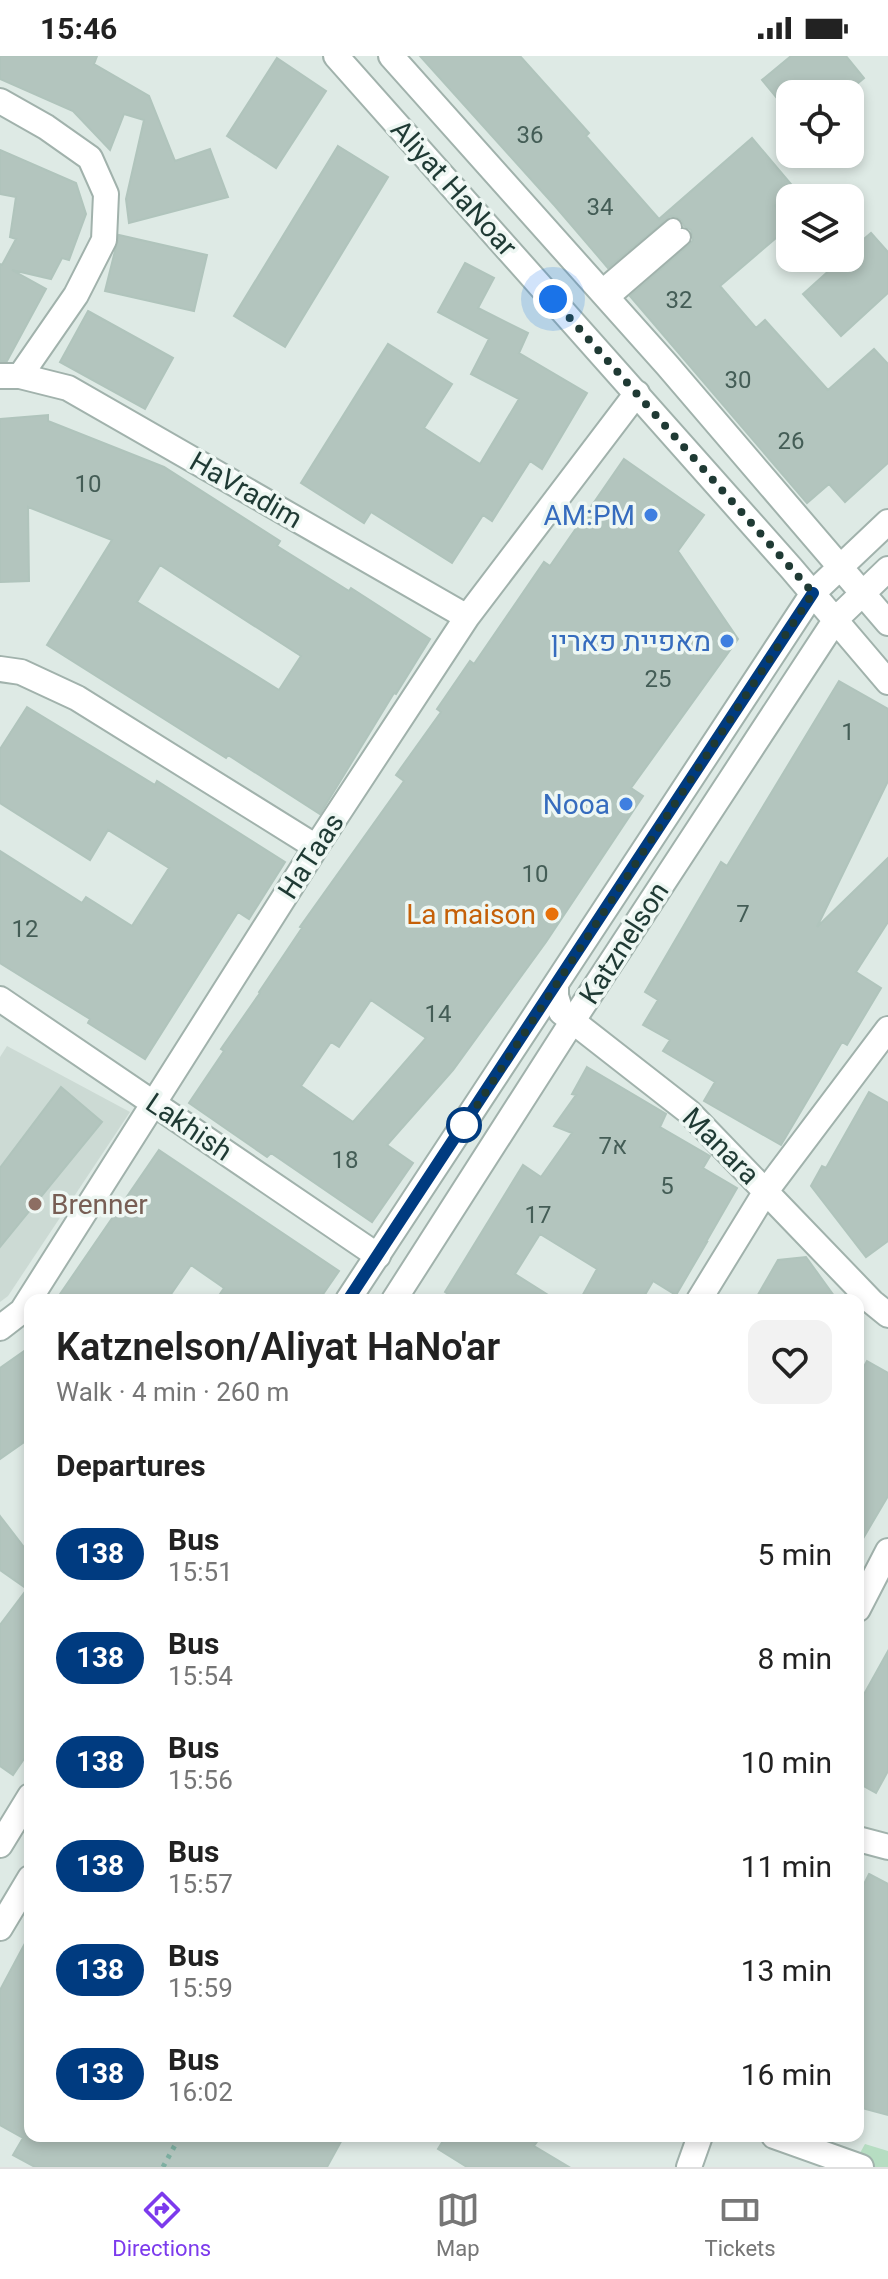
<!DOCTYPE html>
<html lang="en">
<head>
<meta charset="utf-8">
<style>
  body { margin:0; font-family:Roboto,Heebo,sans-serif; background:#f2f2f2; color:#222; height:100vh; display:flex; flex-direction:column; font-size:30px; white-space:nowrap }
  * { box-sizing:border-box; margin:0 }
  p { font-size:26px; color:#767676 }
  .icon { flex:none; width:44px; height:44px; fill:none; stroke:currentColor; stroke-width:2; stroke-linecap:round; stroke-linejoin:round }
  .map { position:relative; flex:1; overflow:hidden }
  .sheet { position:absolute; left:24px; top:1238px; width:840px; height:848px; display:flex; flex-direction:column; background:#fff; border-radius:16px; box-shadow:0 4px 12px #0003 }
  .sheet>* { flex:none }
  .badge { padding:0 16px; border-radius:26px; font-size:28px; line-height:52px }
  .controls { position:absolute; left:776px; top:24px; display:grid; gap:16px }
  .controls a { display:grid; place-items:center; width:88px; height:88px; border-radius:16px; background:#fff; box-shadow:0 4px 12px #0003; font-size:40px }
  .you { position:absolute; width:40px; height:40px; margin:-20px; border:6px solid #fff; border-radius:50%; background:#1a73e8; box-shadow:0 0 0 12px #1a73e833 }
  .map>.badge { position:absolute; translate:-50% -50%; box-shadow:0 0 0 4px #fff }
  h2 { padding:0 32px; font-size:30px; line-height:72px }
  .round { display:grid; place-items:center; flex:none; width:84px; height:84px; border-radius:16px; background:#f2f2f2 }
  .headline { display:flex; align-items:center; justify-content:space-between; height:136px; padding:0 32px }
  h1 { font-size:38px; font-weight:600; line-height:60px }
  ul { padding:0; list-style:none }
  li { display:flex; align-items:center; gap:24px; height:104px; padding:0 32px }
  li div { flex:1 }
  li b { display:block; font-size:30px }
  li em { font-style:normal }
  li .badge { min-width:88px; font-weight:700; text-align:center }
  .status { display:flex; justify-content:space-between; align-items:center; height:56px; padding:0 40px; background:#fff; direction:ltr }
  .status svg { height:22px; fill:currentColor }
  .tabs { display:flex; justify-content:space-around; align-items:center; height:112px; border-top:2px solid #e0e0e0; background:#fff; font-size:22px; color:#767676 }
  .tabs a { display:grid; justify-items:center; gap:4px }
  .tabs .on { color:#7c3aed }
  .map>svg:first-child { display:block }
  .built { fill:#ccdad4 }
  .green { fill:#b6ddc2 }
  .building { fill:#b3c5be; stroke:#b0c4bc; stroke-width:2; fill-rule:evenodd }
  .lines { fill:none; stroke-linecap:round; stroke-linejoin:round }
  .service-casing { stroke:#a1b2ac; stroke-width:20 }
  .minor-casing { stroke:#a1b2ac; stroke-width:28 }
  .tertiary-casing { stroke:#a1b2ac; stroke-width:28 }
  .path { stroke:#7dafa1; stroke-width:5; stroke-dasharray:4 6; stroke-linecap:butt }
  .service { stroke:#fff; stroke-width:16 }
  .minor { stroke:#fff; stroke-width:24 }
  .tertiary { stroke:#fff; stroke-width:24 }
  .line-casing { stroke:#fff; stroke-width:18 }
  .line { stroke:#003b80; stroke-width:12 }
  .walk { stroke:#1f3a34; stroke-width:8; stroke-dasharray:0 14.4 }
  .shop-dot { fill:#3f7fe0; stroke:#eef7f3; stroke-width:3 }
  .food-dot { fill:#e8710a; stroke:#eef7f3; stroke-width:3 }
  .stop-dot { fill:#fff; stroke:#003b80; stroke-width:4 }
  .education-dot { fill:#8d6e63; stroke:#eef7f3; stroke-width:3 }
  .labels { text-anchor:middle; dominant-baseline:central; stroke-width:7; stroke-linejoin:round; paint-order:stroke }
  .number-label { font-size:24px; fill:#445d56 }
  .street-label { font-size:28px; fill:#1f3a34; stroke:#eef7f3 }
  .shop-label { font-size:28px; fill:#366cbe; stroke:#eef7f3; text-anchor:end }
  .food-label { font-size:28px; fill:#c56008; stroke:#eef7f3; text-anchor:end }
  .education-label { font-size:28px; fill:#785e54; stroke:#eef7f3; text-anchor:start }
</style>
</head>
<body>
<div class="status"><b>15:46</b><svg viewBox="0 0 49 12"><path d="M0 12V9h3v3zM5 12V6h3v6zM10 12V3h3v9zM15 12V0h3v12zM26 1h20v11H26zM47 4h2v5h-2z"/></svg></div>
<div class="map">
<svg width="888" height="2111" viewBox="0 0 888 2111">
  <rect width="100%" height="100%" fill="#deeae5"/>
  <path class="built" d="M7,990l123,66 -122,184 -8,6v-245z"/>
  <path class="green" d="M865,2088l23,7v16h-36z"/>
  <path class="building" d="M0,0h97l-3,8 55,32 26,65 35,-12 18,48 -99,26 -3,-24 18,-79 -20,-6 -14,36 -37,-39 -73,-32z
    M420,0h100l69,77 -3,3 73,83 93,-81 43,51 -20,17 15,20 -70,60 36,42 9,-8 63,70 46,-41 14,15v99l-43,39 -16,-18 -22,19 -177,-207 59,-51 4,-5 -2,-10 -7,-4 -2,-5 -5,-4 -7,-1 -62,52 -53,-62z
    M791,0h55l18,22 -19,16h-55v20l-28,-34z
    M277,2l49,33 -50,77 -49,-32z
    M338,90l50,31 -103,170 -51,-31z
    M0,94l76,33 10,31 -17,46 -7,-2 -11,21 -39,-9 34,19 -39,72h-7v-97l2,1 14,-26 -6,-2 6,-40 -16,-3z
    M871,177l17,19v41l-47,43 -38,-42 40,-36h7v-7z
    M119,179l88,20 -13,56 -89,-20z
    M465,207l29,15 -16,30 50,25 -9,20 68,40 -45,76 -12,-8 -38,60 -9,-6 -31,48 -81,-51 -7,11 -63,-40 87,-139 64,40 -28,44 56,36 39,-65 -48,-25 18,-35 -51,-27z
    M88,255l85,47 -28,51 -85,-47z
    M48,359v6l116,46 116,74 -3,5 72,45 2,-3 79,51 -34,55 -2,-1 -74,121 -92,-59 -2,3 -179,-113 65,-105 -84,-33 1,74 -29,1v-163zM160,509l141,91 -22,34 -142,-88z
    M624,403l80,56 -26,36 60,88 -107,149 12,8 -97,146 -93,128 -66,75 26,18 -41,59 -101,-69 -4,4 -78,-54 35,-52 -3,-2 39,-56 -1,-1 43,-64 -2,-1 104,-146 -8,-6 45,-63 -4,-3 33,-48 4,3 70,-102 6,4zM371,944l55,38 -73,84 -52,-36 30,-44 8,5z
    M839,625l49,28v72l-71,146 71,-69v64l-32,50 25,16 -34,57 -5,-3 -61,103 -77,-44 11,-19 -52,-31 7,-11 -27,-15 15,-25 -13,-8 76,-130 6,4z
    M27,651l128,78 2,-4 128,81 -36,57 -11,-7 -93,147 -57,-36 2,-4 -90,-56v-112l82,52 4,-6 46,29 37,-58 -61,-38 -18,30 -90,-57v-54z
    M587,1011l79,47 -6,13 50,29 -7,12 34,20 -31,54h1l-31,53 -23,-14 -11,19h-62l17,-31 -57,-35 -25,40 41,26h-99l-12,-8 78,-127 18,12 31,-44 -18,-7 22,-31 -4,-1z
    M61,1031l41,35 -102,125v-79z
    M869,1036l19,11v138l-22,16 -55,-71 11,-20 4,2z
    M159,1094l180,121 -20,29h-103l8,-12 -33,-23 -24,35h-111z
    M806,1201l31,43h-82l23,-40z
    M30,1291v91l-30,21v-91z
    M867,1305l21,12v123l-30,51v-170z
    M0,1460l30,39v195l-17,25 -13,-9v-141l27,-36 -27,-19z
    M888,1595v120l-12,22 -18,-10v-78z
    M869,1818l19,10v231l-30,-8v-211z
    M30,1878v202h314l-17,31h-292l-22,-12 10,-17 -23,-13v-135z
    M446,2080h95l-7,10 35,21h-102l-29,-18z"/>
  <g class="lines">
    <g class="service-casing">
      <path id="service" d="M600,233l73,-62
        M609,244l73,-63"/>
    </g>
    <g class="minor-casing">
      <path id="minor" d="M0,45l46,26 44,31 16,36 -2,46 -28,55 -56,81h-20
        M20,320l48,12 399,229
        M0,613l21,3 56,26 239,149
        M556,929v11l5,16 128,100 183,190 16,13
        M0,943l378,257
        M699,1244l67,-109 122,-162
        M0,1272l22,-17 294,-464 151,-230 170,-224
        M858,1553l30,-58
        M858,1783l30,8
        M774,2080l87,31
        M689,2111l11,-31"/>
    </g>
    <g class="tertiary-casing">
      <path id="tertiary" d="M336,0l455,512 97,114
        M391,0l276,309 221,258
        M348,1244l465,-707 75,-71
        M394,1244l178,-278 264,-403 52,-50
        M0,1789l30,-49
        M0,1872l30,-50"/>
    </g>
    <path class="path" d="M163,2111l17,-31"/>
    <use href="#service" class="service"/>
    <use href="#minor" class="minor"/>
    <use href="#tertiary" class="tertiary"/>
  </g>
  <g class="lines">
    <g class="line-casing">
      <path id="line" d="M348,1244l465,-707"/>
    </g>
    <use href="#line" class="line"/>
    <path class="walk" d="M464,1069l-5,8 354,-540 -260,-294"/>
  </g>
  <g class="shop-dot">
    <circle cx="651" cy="459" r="8"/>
    <circle cx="727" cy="585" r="8"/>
    <circle cx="626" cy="748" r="8"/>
  </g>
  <circle class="food-dot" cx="552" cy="858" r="8"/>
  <circle class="stop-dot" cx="464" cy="1069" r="16"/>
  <circle class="education-dot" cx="35" cy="1148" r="8"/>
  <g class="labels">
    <g class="number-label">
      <text x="530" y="79">36</text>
      <text x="600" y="151">34</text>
      <text x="679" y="244">32</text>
      <text x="738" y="324">30</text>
      <text x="791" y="385">26</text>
      <text x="88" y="428">10</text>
      <text x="658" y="623">25</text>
      <text x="848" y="676">1</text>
      <text x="535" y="818">10</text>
      <text x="743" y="858">7</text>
      <text x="25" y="873">12</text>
      <text x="438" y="958">14</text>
      <text x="613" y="1090">7א</text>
      <text x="345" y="1104">18</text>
      <text x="667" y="1130">5</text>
      <text x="538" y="1159">17</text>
    </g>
    <g class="street-label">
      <text transform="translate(454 132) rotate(48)">Aliyat HaNoar</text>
      <text transform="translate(246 434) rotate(30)">HaVradim</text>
      <text transform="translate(311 800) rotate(-57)">HaTaas</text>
      <text transform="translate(624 887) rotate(-57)">Katznelson</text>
      <text transform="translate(189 1071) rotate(34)">Lakhish</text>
      <text transform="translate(721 1090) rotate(45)">Manara</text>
    </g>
    <g class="shop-label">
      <text x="635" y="459">AM:PM</text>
      <text x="711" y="585">מאפיית פארין</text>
      <text x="610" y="748">Nooa</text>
    </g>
    <g class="food-label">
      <text x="536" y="858">La maison</text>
    </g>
    <g class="education-label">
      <text x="51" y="1148">Brenner</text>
    </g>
  </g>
</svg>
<div class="controls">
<a><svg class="icon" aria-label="locate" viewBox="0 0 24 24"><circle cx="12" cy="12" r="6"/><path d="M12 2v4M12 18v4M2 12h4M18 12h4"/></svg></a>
<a><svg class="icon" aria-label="layers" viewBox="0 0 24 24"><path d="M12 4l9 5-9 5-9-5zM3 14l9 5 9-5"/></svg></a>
</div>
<div class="you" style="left:553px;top:243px"></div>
<section class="sheet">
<div class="headline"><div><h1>Katznelson/Aliyat HaNo'ar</h1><p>Walk · 4 min · 260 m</p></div><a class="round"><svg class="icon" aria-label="heart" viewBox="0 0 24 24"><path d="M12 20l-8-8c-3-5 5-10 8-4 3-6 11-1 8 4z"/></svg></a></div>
<h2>Departures</h2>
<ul>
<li><span class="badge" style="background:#003b80;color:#fff">138</span><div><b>Bus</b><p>15:51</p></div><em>5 min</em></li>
<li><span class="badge" style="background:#003b80;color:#fff">138</span><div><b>Bus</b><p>15:54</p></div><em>8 min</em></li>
<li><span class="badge" style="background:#003b80;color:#fff">138</span><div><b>Bus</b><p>15:56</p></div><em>10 min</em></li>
<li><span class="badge" style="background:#003b80;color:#fff">138</span><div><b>Bus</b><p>15:57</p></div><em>11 min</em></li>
<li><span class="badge" style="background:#003b80;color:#fff">138</span><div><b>Bus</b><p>15:59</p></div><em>13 min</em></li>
<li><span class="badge" style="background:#003b80;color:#fff">138</span><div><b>Bus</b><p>16:02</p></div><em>16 min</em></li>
</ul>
</section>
</div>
<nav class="tabs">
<a class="on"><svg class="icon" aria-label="directions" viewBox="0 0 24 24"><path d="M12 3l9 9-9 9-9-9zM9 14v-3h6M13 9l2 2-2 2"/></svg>Directions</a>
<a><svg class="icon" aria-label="map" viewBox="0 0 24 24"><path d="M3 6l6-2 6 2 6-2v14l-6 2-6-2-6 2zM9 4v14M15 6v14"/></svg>Map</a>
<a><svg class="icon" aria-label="tickets" viewBox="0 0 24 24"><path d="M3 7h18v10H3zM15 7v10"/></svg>Tickets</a>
</nav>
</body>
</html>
